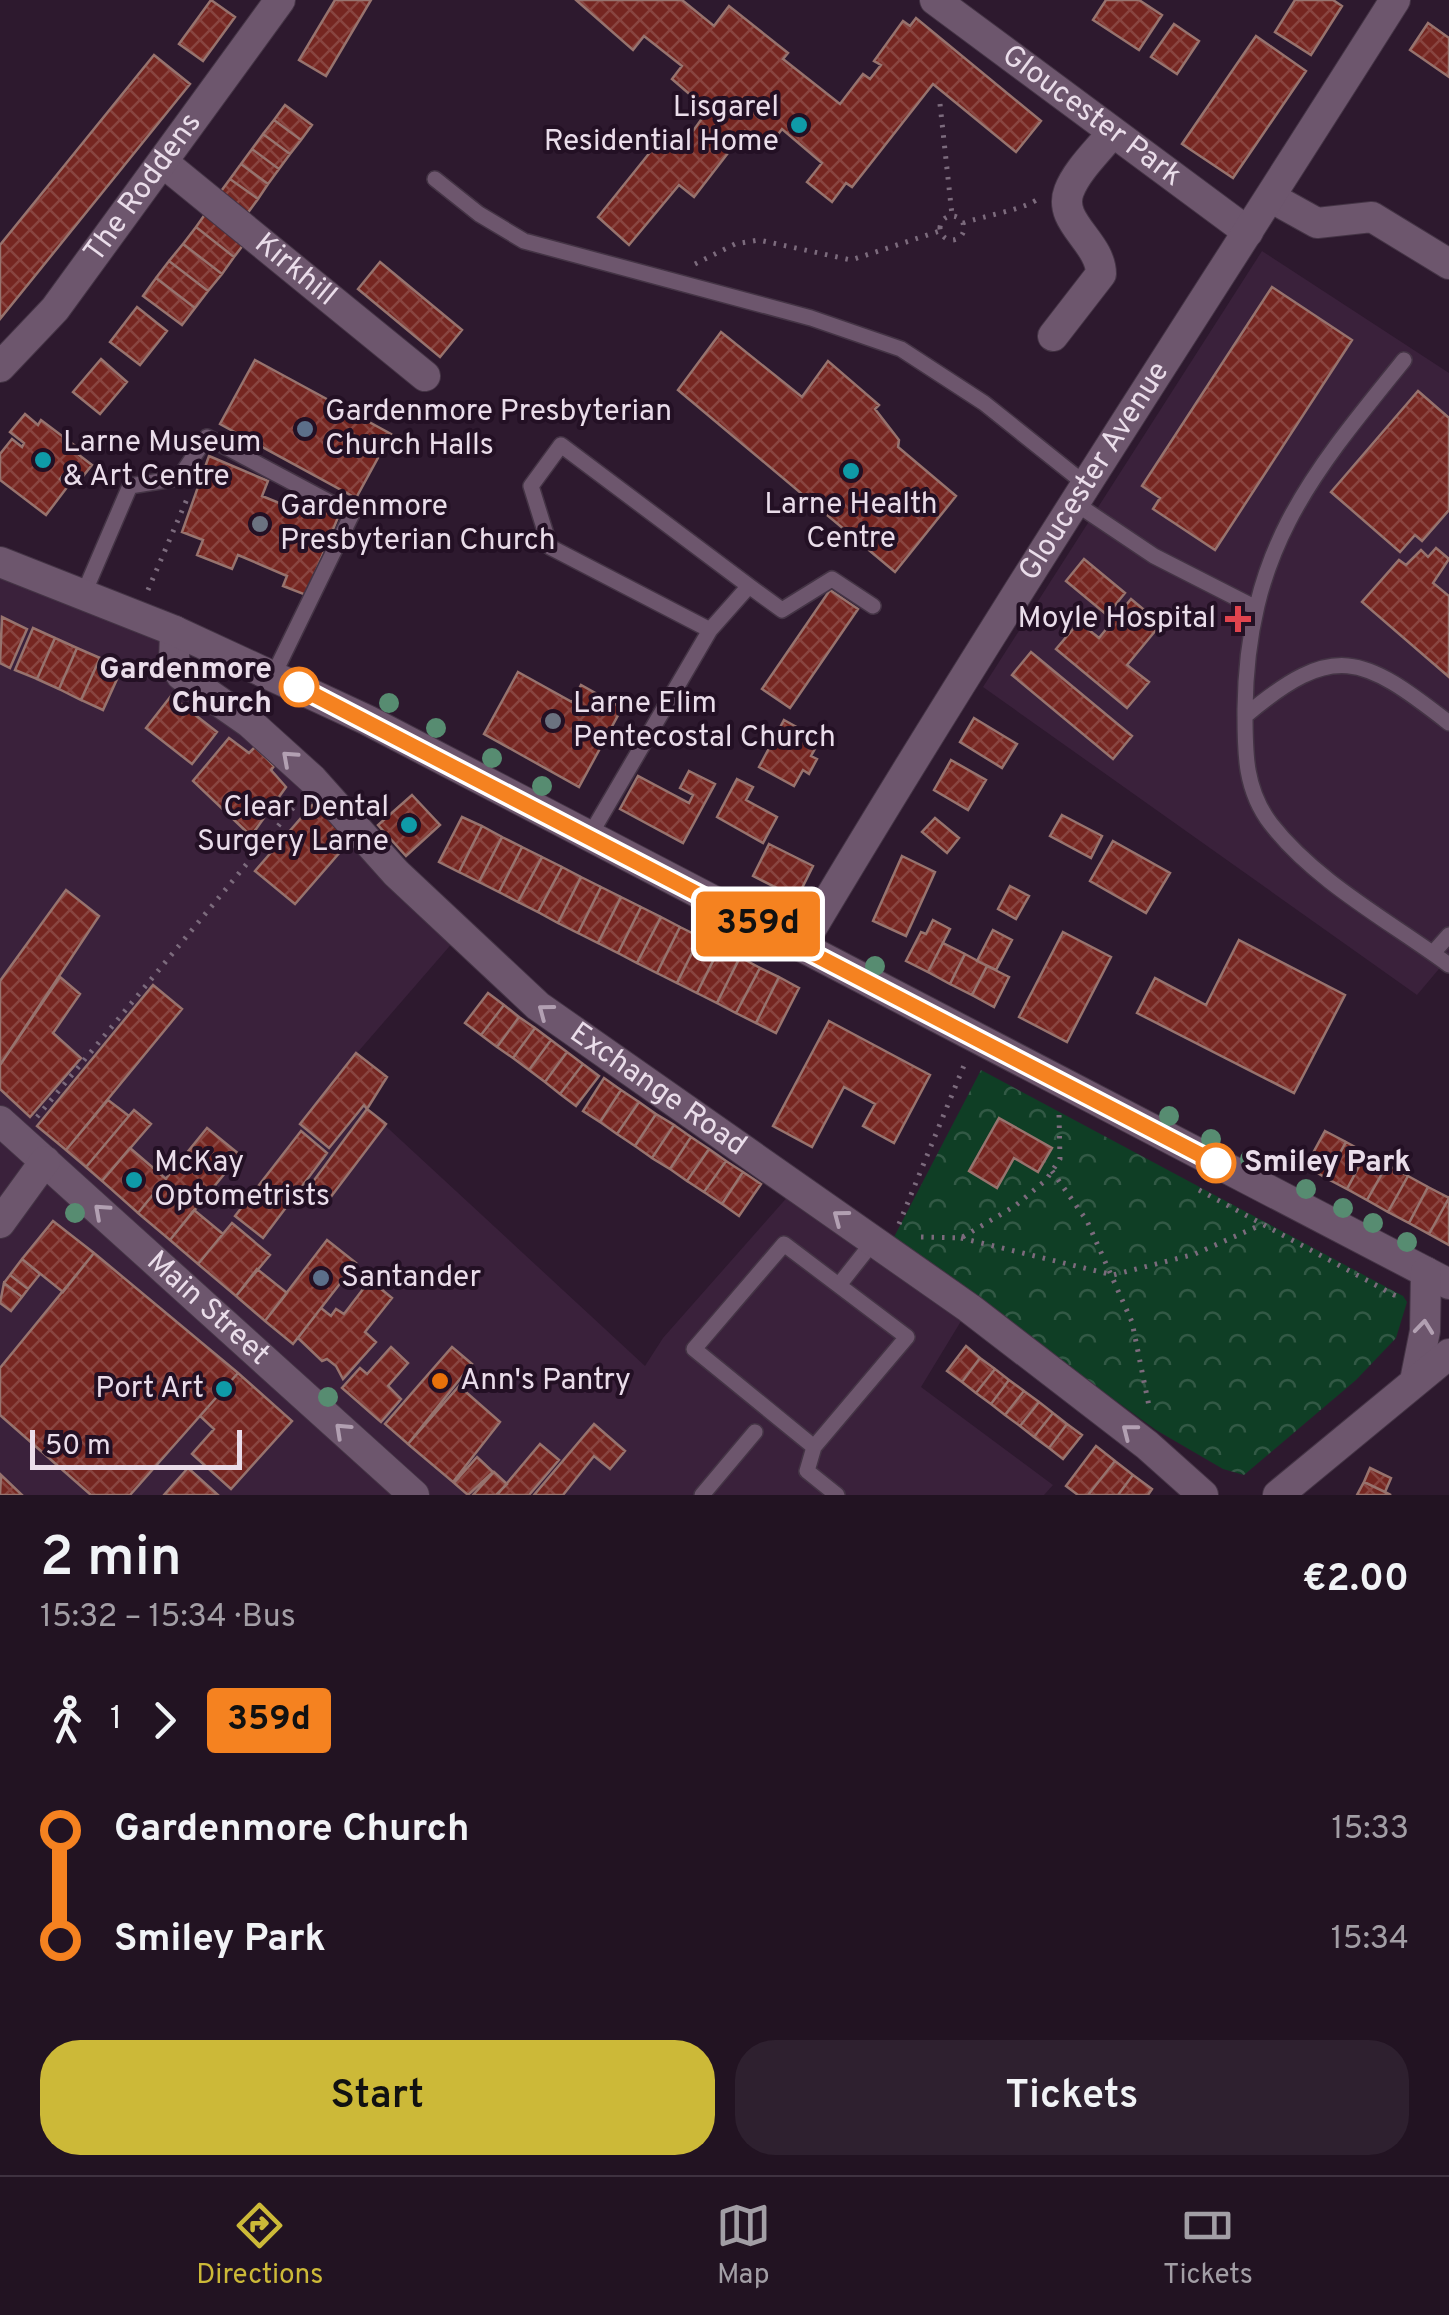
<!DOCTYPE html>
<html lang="en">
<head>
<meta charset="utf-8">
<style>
  body { margin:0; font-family:Overpass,sans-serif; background:#2e202f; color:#f1f3f6; height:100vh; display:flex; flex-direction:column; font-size:38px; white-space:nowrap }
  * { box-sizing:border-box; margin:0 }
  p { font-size:32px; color:#a29ea5 }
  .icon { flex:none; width:55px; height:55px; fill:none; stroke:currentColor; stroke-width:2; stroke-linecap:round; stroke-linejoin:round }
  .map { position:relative; height:1495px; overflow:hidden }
  .sheet { display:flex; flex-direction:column; background:#221322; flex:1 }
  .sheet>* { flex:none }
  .badge { padding:0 20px; border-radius:8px; font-size:35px; line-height:65px }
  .scale { position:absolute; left:30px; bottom:25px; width:212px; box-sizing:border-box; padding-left:10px; border:5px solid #eaddea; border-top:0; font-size:28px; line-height:35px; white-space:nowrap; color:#eaddea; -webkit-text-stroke:8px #231024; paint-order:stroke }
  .map>.badge { position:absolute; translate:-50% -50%; box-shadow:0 0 0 5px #fff }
  .legs { display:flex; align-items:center; gap:15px; height:110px; padding:0 40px; font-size:32px }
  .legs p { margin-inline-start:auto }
  .headline { display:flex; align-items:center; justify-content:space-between; height:170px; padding:0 40px }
  h1 { font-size:55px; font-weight:600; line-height:75px }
  .action { display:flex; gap:20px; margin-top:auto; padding:20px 40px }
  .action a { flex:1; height:115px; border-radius:40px; background:#ccb938; color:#111; font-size:40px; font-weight:600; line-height:115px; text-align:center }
  .action a+a { background:#2e202f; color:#f1f3f6 }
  ul { padding:0 40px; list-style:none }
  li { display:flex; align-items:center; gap:35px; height:110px; font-size:38px }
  li i { display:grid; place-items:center; width:15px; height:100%; margin:0 12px; background:currentColor }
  li i::after { content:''; width:25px; height:25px; margin:-12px; border:8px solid; border-radius:50%; background:#221322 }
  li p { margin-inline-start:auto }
  li:first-child i { background:linear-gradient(#0000 50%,currentColor 0) }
  li:last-child i { background:linear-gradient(currentColor 50%,#0000 0) }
  .tabs { display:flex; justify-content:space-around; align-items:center; height:140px; border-top:2px solid #3f3240; background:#221322; font-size:28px; color:#a29ea5 }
  .tabs a { display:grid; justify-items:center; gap:5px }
  .tabs .active { color:#ccb938 }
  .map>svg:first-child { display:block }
  .built { fill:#3a213b }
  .park { fill:url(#park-crowns) }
  .building { fill:url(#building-cross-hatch); stroke:#97736e; stroke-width:2.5 }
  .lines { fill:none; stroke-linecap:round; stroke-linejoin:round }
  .lane-casing { stroke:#443445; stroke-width:18 }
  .street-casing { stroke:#443445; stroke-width:32 }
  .secondary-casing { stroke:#443445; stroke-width:32 }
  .path { stroke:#7c6b7d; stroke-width:5; stroke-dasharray:2.5 8; stroke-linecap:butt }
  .lane { stroke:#6d566d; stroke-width:15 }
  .street { stroke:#6d566d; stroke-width:30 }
  .secondary { stroke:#6d566d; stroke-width:30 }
  .tree { fill:#578c71 }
  .oneway { stroke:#b2a0b2 }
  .line-1-casing { stroke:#fff; stroke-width:22 }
  .line-1 { stroke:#f58220; stroke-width:15 }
  .culture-dot { fill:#0f9aa8; stroke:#231024; stroke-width:4 }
  .service-dot { fill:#5c6f8a; stroke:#231024; stroke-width:4 }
  .worship-dot { fill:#6b7280; stroke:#231024; stroke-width:4 }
  .health-dot { fill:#e0444e; stroke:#231024; stroke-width:4 }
  .stop-1-dot { fill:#fff; stroke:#f58220; stroke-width:5 }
  .food-dot { fill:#e8710a; stroke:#231024; stroke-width:4 }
  .labels { text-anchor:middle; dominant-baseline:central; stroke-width:8; stroke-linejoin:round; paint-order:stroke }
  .poi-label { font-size:30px; fill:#eaddea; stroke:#231024; text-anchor:start }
  .street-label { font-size:30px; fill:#eaddea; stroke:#231024 }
  .stop-label { font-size:30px; font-weight:bold; fill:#eaddea; stroke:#231024; text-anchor:end }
</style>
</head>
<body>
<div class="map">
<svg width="1449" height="1495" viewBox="0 0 1449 1495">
  <defs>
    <pattern id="park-crowns" width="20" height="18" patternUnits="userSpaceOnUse" patternTransform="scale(2.5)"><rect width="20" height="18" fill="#0f3e25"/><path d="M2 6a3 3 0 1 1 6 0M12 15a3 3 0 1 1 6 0" fill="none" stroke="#325945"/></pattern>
    <pattern id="building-cross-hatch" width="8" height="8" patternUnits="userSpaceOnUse" patternTransform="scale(2.5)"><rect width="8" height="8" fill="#752621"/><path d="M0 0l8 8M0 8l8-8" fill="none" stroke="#894541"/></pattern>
  </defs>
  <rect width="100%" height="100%" fill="#2d192e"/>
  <path class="built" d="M1262,251l187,122v584l-32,38 -434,-308z
    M0,559l175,72 7,45 279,257 -104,120 30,24 -23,29 281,260 18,-28 135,-153 171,123 -48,79 132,98 -9,10h-1044z"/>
  <path class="park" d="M981,1070l422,226 4,6 -11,36 -40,42 -112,95 -21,-6 -67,-39 -263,-191z"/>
  <path class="building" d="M211,0l24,17 -32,44 -24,-17z
    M335,0h36l-45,76 -27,-16z
    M576,0h106l32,26 15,-20 59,47 -5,6 57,45 23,-30 7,5 11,-14 -7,-4 29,-40 7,5 6,-8 125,103 -25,31 -83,-68 -81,103 -6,-4 -14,19 -25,-20 15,-19 -40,-34 -15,20 -22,-18 -51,66 -15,-12 -50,60 -31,-28 66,-82 17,13 27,-38 -36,-31 10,-13 -38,-30 -11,14z
    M1106,0h33l23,15 -23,35 -46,-30z
    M1295,0h38l9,6 -31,49 -36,-23z
    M1428,23l21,15v39l-39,-27z
    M1174,24l25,17 -22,33 -26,-17z
    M1256,36l50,35 -73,107 -51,-34z
    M154,55l36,29 -190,235v-74z
    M285,105l27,20 -11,15 -27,-20z
    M274,120l27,20 -11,14 -27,-20z
    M263,134l27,20 -11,15 -27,-20z
    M252,149l27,20 -11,15 -27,-20z
    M241,164l27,20 -10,15 -28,-20z
    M230,179l28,20 -11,15 -28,-20z
    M208,210l39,30 -13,17 -38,-30z
    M196,227l38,30 -12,17 -39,-30z
    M183,244l39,30 -14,17 -39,-30z
    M169,261l39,30 -13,17 -39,-30z
    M380,262l82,68 -22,27 -82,-68z
    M156,278l39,30 -13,17 -39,-29z
    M1272,287l80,53 -137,210 -62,-41 7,-11 -18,-12z
    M137,307l30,24 -27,34 -30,-23z
    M721,332l81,65 26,-36 51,44 -4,4 24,31 -1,7 58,49 -61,76 -217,-182z
    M101,359l26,23 -27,32 -27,-22z
    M255,360l136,74 -35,64 -136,-74z
    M1418,391l31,27v92l-27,31 -7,-6 -15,17 -69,-60z
    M25,414l13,11 3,-5 41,31 -3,4 13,10 -16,20 -13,-10 -3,4 8,7 -22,29 -46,-35v-26l12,-15 10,8 2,-4 -14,-11z
    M209,456l59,25 -6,15 49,20 5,-11 23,10 -33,80 -23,-9 4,-10 -49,-21 -6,14 -35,-14 6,-15 -21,-8z
    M1436,548l13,11 -16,24 16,13v81l-87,-75 37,-42 7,5 15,-15 7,7z
    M1084,559l41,34 -18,22 -41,-34z
    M830,590l28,19 -68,99 -28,-19z
    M1131,599l30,25 -34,41 22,17 -22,26 -71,-59 23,-27 20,16z
    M2,617l25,12 -17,39 -10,-5z
    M33,628l22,10 -18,41 -22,-9z
    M55,638l22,10 -18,41 -22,-10z
    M77,648l23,10 -19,42 -22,-11z
    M1031,652l101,84 -19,23 -101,-84z
    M100,658l22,10 -19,42 -22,-10z
    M518,672l54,30 9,-17 41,23 -43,79 -95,-53z
    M171,696l46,36 -25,32 -46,-36z
    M974,718l43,26 -15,24 -42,-26z
    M784,720l36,20 -9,16 6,3 -8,15 -6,-4 -9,16 -35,-19z
    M229,738l20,15 6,-6 19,19 -3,4 15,17 -35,49 -58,-55z
    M951,760l35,20 -18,30 -34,-20z
    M689,771l26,13 -32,59 -63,-34 18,-33 51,27 4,-8 -13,-7z
    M737,779l16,8 -7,13 31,17 -14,26 -46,-26z
    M412,795l28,30 -34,31 -28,-31z
    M314,803l39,34 -58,67 -40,-33z
    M1062,815l40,21 -11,22 -41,-22z
    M462,817l20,9 -23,46 -20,-10z
    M935,818l24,20 -12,15 -25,-21z
    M482,826l20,11 -23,45 -20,-10z
    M502,837l20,10 -23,45 -20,-10z
    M1113,841l57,32 -24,40 -56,-32z
    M769,844l44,22 -16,32 -44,-22z
    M522,847l20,10 -24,45 -19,-10z
    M902,856l33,16 -29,64 -33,-15z
    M542,857l20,10 -24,45 -20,-10z
    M562,867l19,10 -23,46 -20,-11z
    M581,877l20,10 -23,46 -20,-10z
    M1010,886l19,10 -13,23 -18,-10z
    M601,887l20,10 -23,46 -20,-10z
    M66,890l33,26 -99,149v-84z
    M621,897l20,10 -23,46 -20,-10z
    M641,907l20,10 -24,46 -19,-10z
    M661,917l19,10 -23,46 -20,-10z
    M933,920l17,9 -22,43 -22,-11 15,-29 5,2z
    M680,927l20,10 -23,46 -20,-10z
    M993,930l19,10 -16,30 -19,-9z
    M1063,932l48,25 -44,85 -48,-25z
    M700,937l20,10 -23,46 -20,-10z
    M1239,940l106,55 -51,98 -157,-80 18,-35 51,27z
    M943,943l22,11 -15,30 -22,-12z
    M720,947l20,10 -23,46 -20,-10z
    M965,954l22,12 -15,29 -22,-11z
    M740,957l20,11 -24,45 -19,-10z
    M987,966l22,11 -15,30 -22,-12z
    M760,968l19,9 -23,46 -20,-10z
    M60,977l20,17 -27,39 28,25 -51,59 -30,-28v-24z
    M779,977l20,11 -23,45 -20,-10z
    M153,985l29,24 -116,141 -29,-24z
    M488,993l16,12 -23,30 -16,-12z
    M504,1005l15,12 -22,30 -16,-12z
    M519,1017l16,11 -22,30 -16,-11z
    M829,1021l101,54 -36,68 -31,-17 12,-22 -31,-17 -32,60 -39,-21z
    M535,1028l16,12 -22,30 -16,-12z
    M551,1040l16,12 -22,30 -16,-12z
    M567,1052l16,12 -23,30 -15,-12z
    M356,1053l31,24 -20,32 -3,-4 -35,43 -29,-24z
    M583,1064l16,12 -23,30 -16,-12z
    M604,1078l17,12 -21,32 -17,-11z
    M621,1090l18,12 -22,32 -17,-12z
    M108,1100l21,16 -43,51 -20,-17z
    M639,1102l17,12 -21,32 -18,-12z
    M367,1109l19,15 -56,74 -18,-15z
    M134,1110l17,14 -49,57 -16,-14z
    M656,1114l18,11 -22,33 -17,-12z
    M999,1118l53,30 -14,24 -24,-14 -17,30 -28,-17z
    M674,1125l17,12 -21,32 -18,-11z
    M207,1128l33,27 -70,85 -32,-27z
    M301,1131l26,22 -64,85 -28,-22z
    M1325,1131l21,11 -20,36 -20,-12z
    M691,1137l18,12 -22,32 -17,-12z
    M1346,1142l20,11 -19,36 -21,-11z
    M130,1148l36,31 -28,34 -36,-32z
    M709,1149l17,12 -22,31 -17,-11z
    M1366,1153l21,12 -20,35 -20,-11z
    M726,1161l17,11 -21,32 -18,-12z
    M1387,1165l21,11 -20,36 -21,-12z
    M743,1172l18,12 -22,32 -17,-12z
    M1408,1176l20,11 -19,36 -21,-11z
    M1428,1187l21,11 -20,36 -20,-11z
    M1449,1198v47l-20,-11z
    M194,1210l29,24 -25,30 -28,-24z
    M53,1221l41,32 -31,39 -41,-33z
    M232,1223l38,32 -34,41 -38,-32z
    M327,1240l29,23 -63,81 -28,-23z
    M94,1253l144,120 -108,122h-39l-91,-80v-47z
    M22,1259l18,15 -12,15 -18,-14z
    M257,1269l30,24 -22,28 -29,-25z
    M10,1275l18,14 -6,8 -18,-14z
    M370,1280l22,18 -27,34 11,10 -33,37 -7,-13 -9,-7 -5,2 -24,-23 23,-30 10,8 5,-7 8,5z
    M4,1283l18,14 -11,14 -11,-8z
    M966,1346l14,12 -18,24 -15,-11z
    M391,1347l17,16 -20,23 13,13 -20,23 -39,-34 18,-20 7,6z
    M452,1347l20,17 -64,80 -23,-20z
    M980,1358l15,11 -19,24 -14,-11z
    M995,1369l14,11 -18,24 -15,-11z
    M238,1373l54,48 -61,68 -39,-35 22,-25 -14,-13z
    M1009,1380l15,11 -19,24 -14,-11z
    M459,1386l41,36 -47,60 -45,-38z
    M1024,1391l15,11 -19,24 -15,-11z
    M1039,1402l14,11 -19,24 -14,-11z
    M1053,1413l14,11 -18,24 -15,-11z
    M594,1424l31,27 -15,18 -16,-13 -31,39h-29z
    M1067,1424l15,11 -19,24 -14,-11z
    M540,1444l19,16 -30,35h-32z
    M1096,1446l19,15 -27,34h-10l-12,-9z
    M477,1457l16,15 -25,23 -14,-12z
    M1115,1461l18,14 -15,20h-30z
    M188,1468l30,27h-54z
    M1370,1468l21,10 -6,14 -21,-10z
    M494,1472l13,12 -11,11h-23z
    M1,1475l21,20h-22z
    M1133,1475l19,14 -4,6h-30z
    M1364,1482l21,10 6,3h-34z"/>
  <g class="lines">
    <g class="lane-casing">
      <path id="lane" d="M435,179l44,35 45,27 287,77 90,31 83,54 100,80
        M1404,360c-95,117 -157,191 -159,349 0,42 -1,80 26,115 45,58 120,98 178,141
        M1072,501l82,55 100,51
        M749,586l33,24 50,-31 41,27
        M84,593l46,-107 49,-8 28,-41 145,77 -78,160
        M1245,716c89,-75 117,-61 204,7
        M590,835l120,-205 -160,-83 -19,-61 30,-41 188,141 -39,44
        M1433,953l16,-18
        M839,1285l34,-43
        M814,1447l-120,-98 90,-105 123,93 -93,110 -7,24 30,24
        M702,1495l53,-63"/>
    </g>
    <g class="street-casing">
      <g id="street">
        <path id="s1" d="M935,0l313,232"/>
        <path id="s2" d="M165,164l260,212"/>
        <path d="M1272,198l45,25 55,-6 77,47"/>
        <path d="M1053,336l48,-62c0,-32 -44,-52 -32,-83 8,-21 29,-40 42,-57"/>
        <path id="s3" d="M175,631l-1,29 7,15 69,48 62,56 84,94 142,133 431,302 178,137 56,50"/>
        <path id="s4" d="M801,946c190,-320 395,-631 594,-946"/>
        <path id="s5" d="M0,1121l414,374"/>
        <path d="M0,1223l45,-62"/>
      </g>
    </g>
    <g class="secondary-casing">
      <g id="secondary">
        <path id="s6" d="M0,367l55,-58 225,-309"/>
        <path d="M0,562l175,69 192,89 1082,564"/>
        <path d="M1415,1381l10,-50 1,-59"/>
        <path d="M1278,1495l171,-141"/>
      </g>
    </g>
    <path class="path" d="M940,104l12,111
      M940 228a12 12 0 1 1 24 0a12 12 0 1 1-24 0Z
      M963,223c20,-7 64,-14 76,-25
      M695,264l40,-20 24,-4 92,20 89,-29
      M148,590l39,-91
      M37,1117l261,-315
      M1052,1171l35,50 45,101 18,89
      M1199,1190l197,106
      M899,1224l66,-161
      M921,1237l40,1 54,-32 31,-26 14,-21 -1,-45
      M961,1238l152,37 82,-21 68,-30"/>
    <use href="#lane" class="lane"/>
    <use href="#street" class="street"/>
    <use href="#secondary" class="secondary"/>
  </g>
  <g class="tree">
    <circle cx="389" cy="703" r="10"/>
    <circle cx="436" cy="728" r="10"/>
    <circle cx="492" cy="758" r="10"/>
    <circle cx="542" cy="786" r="10"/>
    <circle cx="875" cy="966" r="10"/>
    <circle cx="1169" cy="1116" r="10"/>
    <circle cx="1211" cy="1139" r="10"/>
    <circle cx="1250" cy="1159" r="10"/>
    <circle cx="1306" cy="1189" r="10"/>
    <circle cx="1343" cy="1208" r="10"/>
    <circle cx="75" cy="1213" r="10"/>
    <circle cx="1373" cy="1223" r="10"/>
    <circle cx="1407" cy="1242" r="10"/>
    <circle cx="328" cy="1397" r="10"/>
  </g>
  <defs><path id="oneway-chevron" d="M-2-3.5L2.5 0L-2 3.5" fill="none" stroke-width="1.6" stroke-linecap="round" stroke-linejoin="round" transform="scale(2.5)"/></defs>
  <g class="oneway">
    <use href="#oneway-chevron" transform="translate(289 758) rotate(-138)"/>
    <use href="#oneway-chevron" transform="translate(545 1011) rotate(-143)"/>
    <use href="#oneway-chevron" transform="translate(101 1211) rotate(-138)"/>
    <use href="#oneway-chevron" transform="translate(840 1217) rotate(-143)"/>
    <use href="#oneway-chevron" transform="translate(1424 1327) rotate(-84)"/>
    <use href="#oneway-chevron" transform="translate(342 1430) rotate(-137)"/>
    <use href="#oneway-chevron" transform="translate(1129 1431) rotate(-142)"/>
  </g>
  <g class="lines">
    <g class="line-1-casing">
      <path id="line-1" d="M299,687l917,476"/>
    </g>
    <use href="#line-1" class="line-1"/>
  </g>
  <g class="culture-dot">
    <circle cx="799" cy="125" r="10"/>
    <circle cx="43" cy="460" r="10"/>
    <circle cx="851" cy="471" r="10"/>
    <circle cx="409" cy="825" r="10"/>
    <circle cx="134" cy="1180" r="10"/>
    <circle cx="224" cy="1389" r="10"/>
  </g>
  <g class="service-dot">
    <circle cx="305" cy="429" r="10"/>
    <circle cx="321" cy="1278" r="10"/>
  </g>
  <g class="worship-dot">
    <circle cx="260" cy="524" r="10"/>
    <circle cx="553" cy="721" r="10"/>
  </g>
  <path class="health-dot" d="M1233 604h10v10h10v10h-10v10h-10v-10h-10v-10h10z"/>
  <g class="stop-1-dot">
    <circle cx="299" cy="687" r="18"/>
    <circle cx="1216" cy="1163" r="18"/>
  </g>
  <circle class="food-dot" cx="440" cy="1381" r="10"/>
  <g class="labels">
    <g class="poi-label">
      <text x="779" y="108" text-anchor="end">Lisgarel<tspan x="779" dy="34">Residential Home</tspan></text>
      <text x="325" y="412">Gardenmore Presbyterian<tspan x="325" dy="34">Church Halls</tspan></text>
      <text x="63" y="443">Larne Museum<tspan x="63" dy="34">&amp; Art Centre</tspan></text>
      <text x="851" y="505" text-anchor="middle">Larne Health<tspan x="851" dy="34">Centre</tspan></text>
      <text x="280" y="507">Gardenmore<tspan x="280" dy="34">Presbyterian Church</tspan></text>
      <text x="1216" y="619" text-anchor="end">Moyle Hospital</text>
      <text x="573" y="704">Larne Elim<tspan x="573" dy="34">Pentecostal Church</tspan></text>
      <text x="389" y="808" text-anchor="end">Clear Dental<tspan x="389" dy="34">Surgery Larne</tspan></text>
      <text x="154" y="1163">McKay<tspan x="154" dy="34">Optometrists</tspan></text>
      <text x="341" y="1278">Santander</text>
      <text x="460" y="1381">Ann's Pantry</text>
      <text x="204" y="1389" text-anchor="end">Port Art</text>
    </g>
    <g class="street-label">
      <text stroke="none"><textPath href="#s1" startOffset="195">Gloucester Park</textPath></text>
      <text stroke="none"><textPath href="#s6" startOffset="230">The Roddens</textPath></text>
      <text stroke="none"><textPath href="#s2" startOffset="168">Kirkhill</textPath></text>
      <text stroke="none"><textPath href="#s4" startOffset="558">Gloucester Avenue</textPath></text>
      <text stroke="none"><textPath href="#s3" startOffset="680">Exchange Road</textPath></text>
      <text stroke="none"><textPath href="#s5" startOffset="280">Main Street</textPath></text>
    </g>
    <g class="stop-label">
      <text x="272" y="670">Gardenmore<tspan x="272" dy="34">Church</tspan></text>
      <text x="1244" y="1163" text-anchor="start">Smiley Park</text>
    </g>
  </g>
</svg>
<div class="scale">50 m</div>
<b class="badge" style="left:758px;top:924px;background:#f58220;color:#111">359d</b>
</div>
<section class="sheet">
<div class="headline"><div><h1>2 min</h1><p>15:32 – 15:34 · Bus</p></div><b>€2.00</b></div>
<div class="legs"><svg class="icon" aria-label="walk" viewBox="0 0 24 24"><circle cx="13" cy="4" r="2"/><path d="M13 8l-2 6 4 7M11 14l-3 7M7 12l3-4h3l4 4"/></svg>1<svg class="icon" aria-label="forward" viewBox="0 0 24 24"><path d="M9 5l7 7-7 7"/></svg><b class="badge" style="background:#f58220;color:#111">359d</b></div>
<ul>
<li><i style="color:#f58220"></i><b>Gardenmore Church</b><p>15:33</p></li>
<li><i style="color:#f58220"></i><b>Smiley Park</b><p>15:34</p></li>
</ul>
<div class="action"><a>Start</a><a>Tickets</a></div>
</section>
<nav class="tabs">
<a class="active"><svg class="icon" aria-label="directions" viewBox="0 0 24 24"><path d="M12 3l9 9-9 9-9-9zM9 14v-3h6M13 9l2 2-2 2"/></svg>Directions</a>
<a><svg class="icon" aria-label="map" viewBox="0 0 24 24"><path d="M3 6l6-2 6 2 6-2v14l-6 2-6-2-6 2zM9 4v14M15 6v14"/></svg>Map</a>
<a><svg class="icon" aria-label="tickets" viewBox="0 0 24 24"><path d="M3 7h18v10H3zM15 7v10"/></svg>Tickets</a>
</nav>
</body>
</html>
